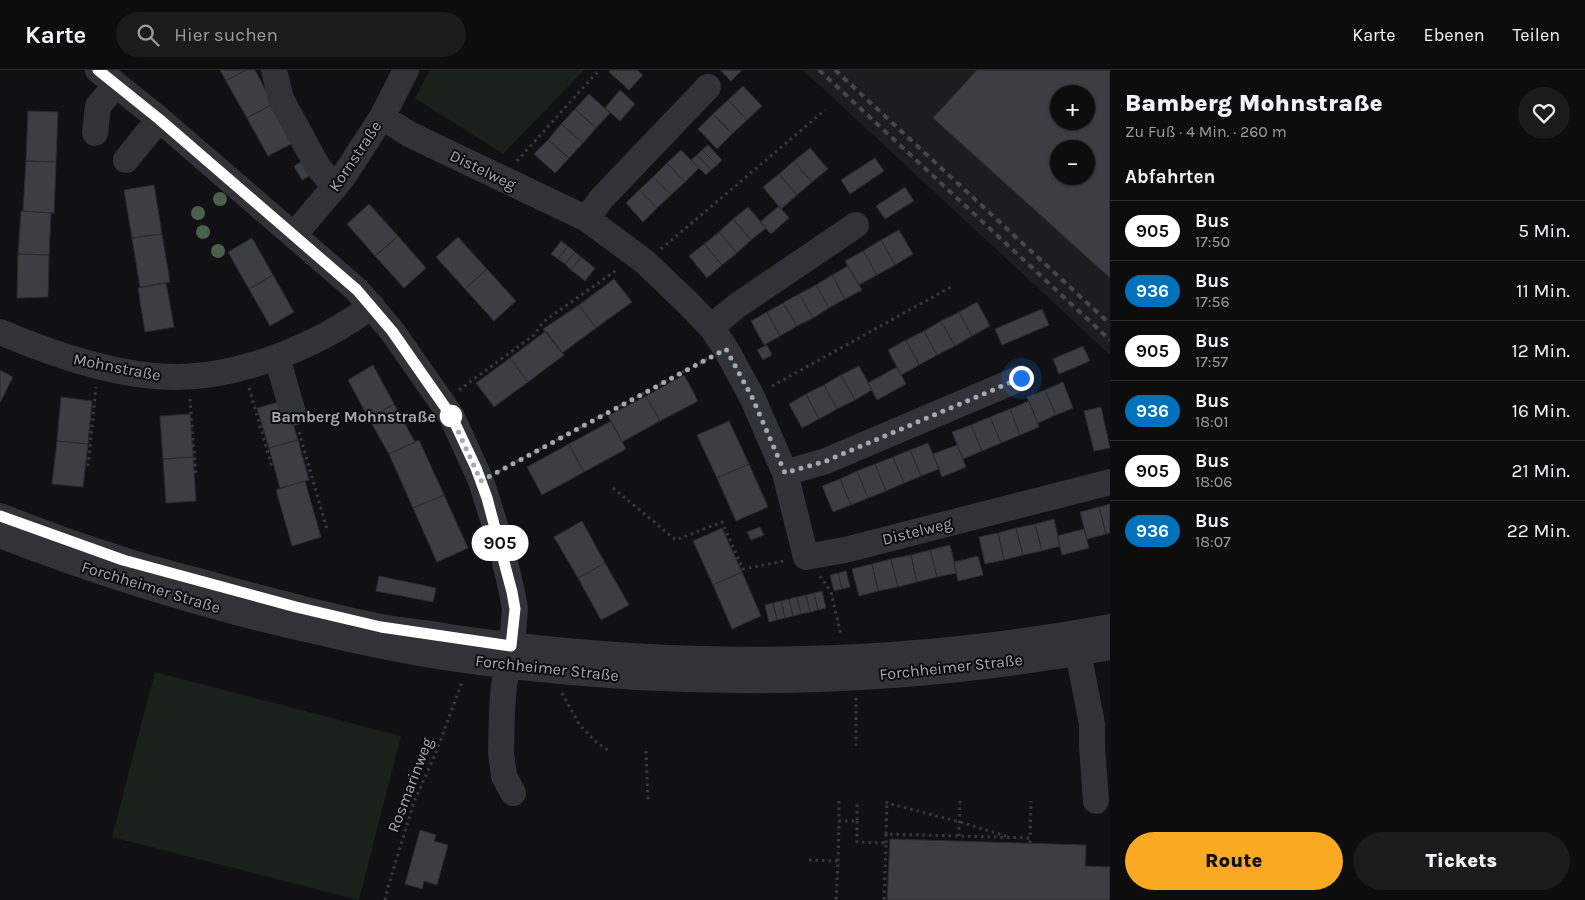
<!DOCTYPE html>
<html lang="de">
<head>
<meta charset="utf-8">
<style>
  body { margin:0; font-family:Karla,sans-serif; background:#1b1b1c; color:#f1f3f6; height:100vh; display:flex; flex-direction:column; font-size:19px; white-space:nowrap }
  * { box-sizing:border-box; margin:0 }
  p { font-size:16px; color:#9a9c9e }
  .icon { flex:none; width:28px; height:28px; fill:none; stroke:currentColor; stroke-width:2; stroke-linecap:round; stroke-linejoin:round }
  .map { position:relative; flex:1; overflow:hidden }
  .side { display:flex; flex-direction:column; background:#0d0d0e; width:475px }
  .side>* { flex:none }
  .badge { padding:0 10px; border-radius:16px; font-size:18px; line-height:32px }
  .fabs { position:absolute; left:1050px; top:15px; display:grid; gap:10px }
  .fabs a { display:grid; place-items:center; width:45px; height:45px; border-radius:50%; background:#0d0d0e; box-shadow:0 1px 4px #0004,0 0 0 1px #2d2d2e; font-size:25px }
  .you { position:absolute; width:25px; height:25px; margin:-12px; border:4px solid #fff; border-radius:50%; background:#1a73e8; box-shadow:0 0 0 8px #1a73e833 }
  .map>.badge { position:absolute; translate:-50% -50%; box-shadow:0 0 0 2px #fff }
  h2 { padding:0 15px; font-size:19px; line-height:45px }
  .round { display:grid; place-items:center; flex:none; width:52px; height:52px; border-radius:26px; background:#1b1b1c }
  .head { display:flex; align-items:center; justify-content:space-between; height:85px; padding:0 15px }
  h1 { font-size:24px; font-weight:800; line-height:38px }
  .primary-button { display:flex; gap:10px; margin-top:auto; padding:10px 15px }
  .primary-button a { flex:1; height:58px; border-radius:30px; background:#faaa22; color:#111; font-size:20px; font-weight:800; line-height:58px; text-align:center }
  .primary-button a+a { background:#1b1b1c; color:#f1f3f6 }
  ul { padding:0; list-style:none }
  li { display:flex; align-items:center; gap:15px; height:60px; padding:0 15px; border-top:1px solid #2d2d2e }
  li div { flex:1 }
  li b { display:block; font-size:19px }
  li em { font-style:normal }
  li .badge { min-width:55px; font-weight:700; text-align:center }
  header { display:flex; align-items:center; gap:30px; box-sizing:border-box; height:70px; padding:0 25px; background:#0d0d0e; border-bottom:1px solid #2d2d2e }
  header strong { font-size:24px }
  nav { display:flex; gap:28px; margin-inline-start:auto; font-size:18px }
  .search { width:350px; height:45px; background:#1b1b1c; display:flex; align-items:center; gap:12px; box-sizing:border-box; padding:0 18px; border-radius:28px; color:#9a9c9e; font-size:19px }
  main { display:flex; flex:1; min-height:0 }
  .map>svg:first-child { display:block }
  .built { fill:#1d1d20; fill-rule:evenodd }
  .green { fill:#19211a }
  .building { fill:#3d3e43; stroke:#2b2b2f; fill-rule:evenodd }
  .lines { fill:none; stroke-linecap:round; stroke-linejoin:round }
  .path { stroke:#383a3f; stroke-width:3; stroke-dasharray:2.5 4; stroke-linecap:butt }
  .minor { stroke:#323338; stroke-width:26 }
  .rail { stroke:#45474d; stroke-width:4; stroke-dasharray:6 5; stroke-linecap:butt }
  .tree { fill:#4a604b }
  .line-casing { stroke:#fff; stroke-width:11 }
  .line { stroke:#fff; stroke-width:8 }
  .walk { stroke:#a2a8b4; stroke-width:5; stroke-dasharray:0 9 }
  .stop-dot { fill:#fff; stroke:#fff; stroke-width:2.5 }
  .labels { text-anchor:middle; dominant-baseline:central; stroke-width:4; stroke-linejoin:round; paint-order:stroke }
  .street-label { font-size:16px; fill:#a2a8b4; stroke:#0c0c0e }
  .stop-label { font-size:16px; font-weight:bold; fill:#a2a8b4; stroke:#0c0c0e; text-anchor:end }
</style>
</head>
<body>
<header>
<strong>Karte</strong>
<div class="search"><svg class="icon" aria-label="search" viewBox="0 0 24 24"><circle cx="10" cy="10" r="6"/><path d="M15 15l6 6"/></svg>Hier suchen</div>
<nav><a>Karte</a><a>Ebenen</a><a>Teilen</a></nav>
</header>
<main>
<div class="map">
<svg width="1110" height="830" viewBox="0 0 1110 830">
  <rect width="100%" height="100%" fill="#111113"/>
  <path class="built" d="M803,0h307v285zM1059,24h27v27h-27zM1059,79h27v27h-27z"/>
  <path class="green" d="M430,0h154l-81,84 -88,-56z
    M155,602l246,64 -42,164 -247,-63z"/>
  <path class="building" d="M220,0h26l-20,11z
    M246,0h9l18,34 -26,14 -21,-37z
    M611,0h26l6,5 -14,15 -20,-18z
    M720,0h22l-11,11z
    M977,0h133v208l-177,-160zM1059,24h27v27h-27zM1059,79h27v27h-27z
    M743,16l19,20 -15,14 -19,-20z
    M620,20l15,14 -15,17 -15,-13z
    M589,24l21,19 -14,15 -21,-19z
    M728,30l19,20 -15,14 -19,-20z
    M273,34l22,38 -27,14 -21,-38z
    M575,39l21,19 -13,15 -22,-19z
    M28,41l30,1 -2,50 -30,-1z
    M713,44l19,20 -15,15 -19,-20z
    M561,54l22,19 -14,15 -21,-18z
    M548,70l21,18 -14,15 -21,-19z
    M708,75l14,15 -5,5 -15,-15z
    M810,78l18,21 -16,13 -18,-21z
    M681,80l18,18 -14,14 -18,-19z
    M702,80l15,15 -6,5 -14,-15z
    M697,85l14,15 -5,5 -15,-15z
    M875,88l9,13 -34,23 -9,-14z
    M26,91l30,1 -2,51 -31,-2z
    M303,91l8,14 -9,5 -8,-14z
    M794,91l18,21 -15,13 -18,-21z
    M667,93l18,19 -14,13 -18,-18z
    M779,104l18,21 -16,14 -18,-22z
    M653,107l18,18 -14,13 -18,-18z
    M154,115l8,49 -30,4 -8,-48z
    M905,117l9,14 -29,18 -9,-13z
    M639,120l18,18 -14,14 -17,-19z
    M369,134l29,32 -23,20 -28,-32z
    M779,136l10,12 -18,16 -11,-12z
    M748,137l18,21 -15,12 -18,-21z
    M21,141l30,2 -2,42 -31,-1z
    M733,149l18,21 -14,13 -18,-21z
    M899,160l14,24 -18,11 -14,-25z
    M719,162l18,21 -15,12 -18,-21z
    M162,164l8,48 -30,5 -8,-49z
    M398,166l28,32 -22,20 -29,-32z
    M458,167l29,32 -22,20 -29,-32z
    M252,168l21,37 -24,14 -21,-37z
    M881,170l14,25 -18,10 -14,-24z
    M561,171l7,5 -10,13 -7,-5z
    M704,174l18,21 -15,13 -18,-22z
    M568,176l7,6 -10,12 -7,-5z
    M863,181l14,24 -18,10 -14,-24z
    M575,182l6,5 -10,13 -6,-6z
    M18,184l31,1 -1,42 -31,1z
    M581,187l14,11 -10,13 -14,-11z
    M848,196l14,24 -17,9 -13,-24z
    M487,199l29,32 -22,20 -29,-32z
    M273,205l21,37 -24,14 -21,-37z
    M832,205l13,24 -16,9 -13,-23z
    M614,209l18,23 -36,26 -17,-23z
    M166,213l8,44 -29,5 -7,-44z
    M816,215l13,23 -16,10 -14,-24z
    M799,224l14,24 -16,8 -14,-23z
    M977,232l13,24 -18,10 -13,-24z
    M783,233l14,23 -17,10 -13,-24z
    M579,235l17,23 -34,25 -19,-24z
    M1042,239l7,16 -47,20 -7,-16z
    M767,242l13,24 -16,9 -13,-24z
    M959,242l13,24 -17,10 -14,-25z
    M941,251l14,25 -18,9 -13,-24z
    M546,261l18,24 -36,27 -18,-24z
    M924,261l13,24 -18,10 -13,-25z
    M906,270l13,25 -18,10 -13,-25z
    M767,275l5,10 -9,5 -6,-10z
    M1083,276l7,15 -31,13 -6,-15z
    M510,288l18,24 -34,25 -18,-24z
    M373,295l21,39 -25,15 -21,-39z
    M859,296l13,24 -17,10 -14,-25z
    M897,297l9,17 -29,16 -9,-17z
    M0,300l13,7 -13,26z
    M684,305l14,26 -38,20 -14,-25z
    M841,305l14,25 -18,9 -13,-24z
    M1063,312l10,26 -17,7 -11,-25z
    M824,315l13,24 -18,10 -13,-25z
    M1045,320l11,25 -18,8 -11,-26z
    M806,324l13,25 -17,9 -13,-24z
    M646,326l14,25 -38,21 -14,-26z
    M61,327l31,4 -4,43 -31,-3z
    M286,330l12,40 -29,8 -12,-40z
    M1029,331l10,26 -19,8 -10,-26z
    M394,334l21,38 -26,12 -20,-35z
    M1101,337l9,41 -16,3 -10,-40z
    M1010,339l10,26 -19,8 -11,-26z
    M190,344l3,43 -30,2 -3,-43z
    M990,347l11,26 -19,8 -11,-26z
    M611,351l15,28 -42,23 -15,-28z
    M729,351l20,43 -32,14 -20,-43z
    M971,355l11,26 -19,8 -11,-27z
    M298,370l11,40 -29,8 -11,-40z
    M419,370l25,55 -31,13 -24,-54z
    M57,371l31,3 -5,43 -31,-3z
    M928,373l11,26 -18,7 -11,-26z
    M569,374l15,28 -42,23 -15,-28z
    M957,375l9,22 -24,10 -9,-23z
    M910,380l11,26 -17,7 -11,-26z
    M193,387l3,44 -30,2 -3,-44z
    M893,387l11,26 -18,8 -11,-27z
    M749,394l19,43 -32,14 -19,-43z
    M875,394l11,27 -18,7 -11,-27z
    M857,401l11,27 -17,7 -11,-26z
    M840,409l11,26 -18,7 -11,-26z
    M305,411l16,56 -29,9 -16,-56z
    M444,425l24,53 -31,14 -24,-54z
    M1110,434v29l-4,1 -7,-27z
    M1099,437l7,27 -19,5 -7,-27z
    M1054,449l6,27 -18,5 -7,-27z
    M582,451l23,42 -27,15 -24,-41z
    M1035,454l7,27 -19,4 -7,-27z
    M760,457l4,8 -13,5 -4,-8z
    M722,458l20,44 -29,13 -20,-44z
    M1016,458l7,27 -19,5 -6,-27z
    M1084,459l5,19 -27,7 -5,-19z
    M998,463l6,27 -19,4 -6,-27z
    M950,475l7,28 -20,4 -7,-27z
    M930,480l7,27 -20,5 -6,-27z
    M911,485l6,27 -19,5 -7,-28z
    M978,486l5,19 -25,6 -4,-19z
    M891,489l7,28 -20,4 -6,-27z
    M605,493l24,42 -28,15 -23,-42z
    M872,494l6,27 -19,5 -7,-27z
    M846,501l4,16 -8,2 -4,-16z
    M742,502l19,44 -29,13 -19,-44z
    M838,503l4,16 -8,2 -4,-16z
    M379,506l57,12 -3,14 -57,-11z
    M822,521l4,17 -8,2 -4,-17z
    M814,523l4,17 -8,2 -4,-17z
    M806,525l4,17 -9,2 -4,-17z
    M797,527l4,17 -8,2 -4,-17z
    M789,529l4,17 -8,2 -4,-17z
    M781,531l4,17 -8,2 -4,-17z
    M773,533l4,17 -8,2 -4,-17z
    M420,760l16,5 -2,6 14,4 -11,40 -13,-4 -2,8 -17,-5z
    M890,769l196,6 -1,21 25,1v33h-223z"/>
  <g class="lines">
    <path class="path" d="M517,91l82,-91
      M661,179l164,-139
      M772,316l179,-99
      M249,318l23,79
      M459,320l75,-55 9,-13 75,-53
      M190,329l6,78
      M299,362l28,98
      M88,396l8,-79
      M499,401l208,-112
      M613,418l63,52 46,-18 21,47 41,-8
      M820,506l11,16 10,43
      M562,623l17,31 16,17 14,10
      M856,628v52
      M646,681l2,50
      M839,731v20h18v-20
      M887,731v2l73,19 46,14
      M857,751v21l29,1 -2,57
      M886,764l1,-31
      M959,766l1,-35
      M886,773v-9l144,4 1,-37
      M1030,773v-5
      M809,790l29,1 -2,39
      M838,791l1,-40
      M385,830l3,-13 26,-85 23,-52 25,-68"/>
    <path class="minor" d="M98,0l61,49 198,171 35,41 60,86 29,64 19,60 12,51 3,17 -2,24 -9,52 -2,26 -1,41 3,24 9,17
      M274,0l7,29 37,68 17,20
      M382,47l27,17 178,85 58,43 43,41 23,24 15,22 26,48 33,76 21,84 39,-7 265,-68
      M95,63l3,-27 18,-21
      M126,90l33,-41
      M587,149l14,-20 107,-112
      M294,165l49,-58 39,-60 24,-47
      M711,257l27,-22 118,-80
      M0,262c52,22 114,44 172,45 68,1 145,-31 200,-71
      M277,287l16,56
      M785,403l41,-12 195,-83
      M0,446c40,16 82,31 123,44 34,11 69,19 104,29 51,14 102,28 154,38 23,4 45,6 68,10 219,32 443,31 661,-10
      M0,465c103,40 207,72 315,96 42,10 85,19 128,26 221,33 447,31 667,-10
      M1075,567l17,87v23l4,54"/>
    <path class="rail" d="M819,0l291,270
      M835,0l275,254"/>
  </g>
  <g class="tree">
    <circle cx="220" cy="129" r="7"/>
    <circle cx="198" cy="143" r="7"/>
    <circle cx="203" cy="162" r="7"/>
    <circle cx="218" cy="181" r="7"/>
  </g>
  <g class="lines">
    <g class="line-casing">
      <path id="line" d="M0,446l123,44 173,47 85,20 130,19 4,-37 -3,-17 -25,-94 -11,-30 -24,-51 -60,-86 -35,-41 -198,-171 -61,-49"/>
    </g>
    <use href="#line" class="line"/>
    <path class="walk" d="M451,346l30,65 245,-132 26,48 33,76 41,-12 195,-83"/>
  </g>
  <circle class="stop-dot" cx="451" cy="346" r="10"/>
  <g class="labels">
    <g class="street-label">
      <text transform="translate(355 86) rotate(-56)">Kornstraße</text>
      <text transform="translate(483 100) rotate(26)">Distelweg</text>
      <text transform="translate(117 297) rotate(11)">Mohnstraße</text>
      <text transform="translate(917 461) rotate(-14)">Distelweg</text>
      <text transform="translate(151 517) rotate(17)">Forchheimer Straße</text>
      <text transform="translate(951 597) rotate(-6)">Forchheimer Straße</text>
      <text transform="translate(547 598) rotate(6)">Forchheimer Straße</text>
      <text transform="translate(410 715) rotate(-69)">Rosmarinweg</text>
    </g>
    <g class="stop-label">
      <text x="436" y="346">Bamberg Mohnstraße</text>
    </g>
  </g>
</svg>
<div class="fabs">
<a>+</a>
<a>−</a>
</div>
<div class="you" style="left:1021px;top:308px"></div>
<b class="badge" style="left:500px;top:473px;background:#fff;color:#111">905</b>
</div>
<section class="side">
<div class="head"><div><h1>Bamberg Mohnstraße</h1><p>Zu Fuß · 4 Min. · 260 m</p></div><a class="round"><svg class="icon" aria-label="heart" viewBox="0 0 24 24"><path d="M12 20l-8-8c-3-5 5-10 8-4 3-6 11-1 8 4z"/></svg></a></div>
<h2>Abfahrten</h2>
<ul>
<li><span class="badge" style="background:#fff;color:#111">905</span><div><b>Bus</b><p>17:50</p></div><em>5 Min.</em></li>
<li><span class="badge" style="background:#0072bc;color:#fff">936</span><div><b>Bus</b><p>17:56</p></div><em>11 Min.</em></li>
<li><span class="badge" style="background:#fff;color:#111">905</span><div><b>Bus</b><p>17:57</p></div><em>12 Min.</em></li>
<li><span class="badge" style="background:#0072bc;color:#fff">936</span><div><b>Bus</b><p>18:01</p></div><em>16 Min.</em></li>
<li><span class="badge" style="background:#fff;color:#111">905</span><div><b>Bus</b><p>18:06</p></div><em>21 Min.</em></li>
<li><span class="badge" style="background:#0072bc;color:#fff">936</span><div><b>Bus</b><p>18:07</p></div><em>22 Min.</em></li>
</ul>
<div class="primary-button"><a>Route</a><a>Tickets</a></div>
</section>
</main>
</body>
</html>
